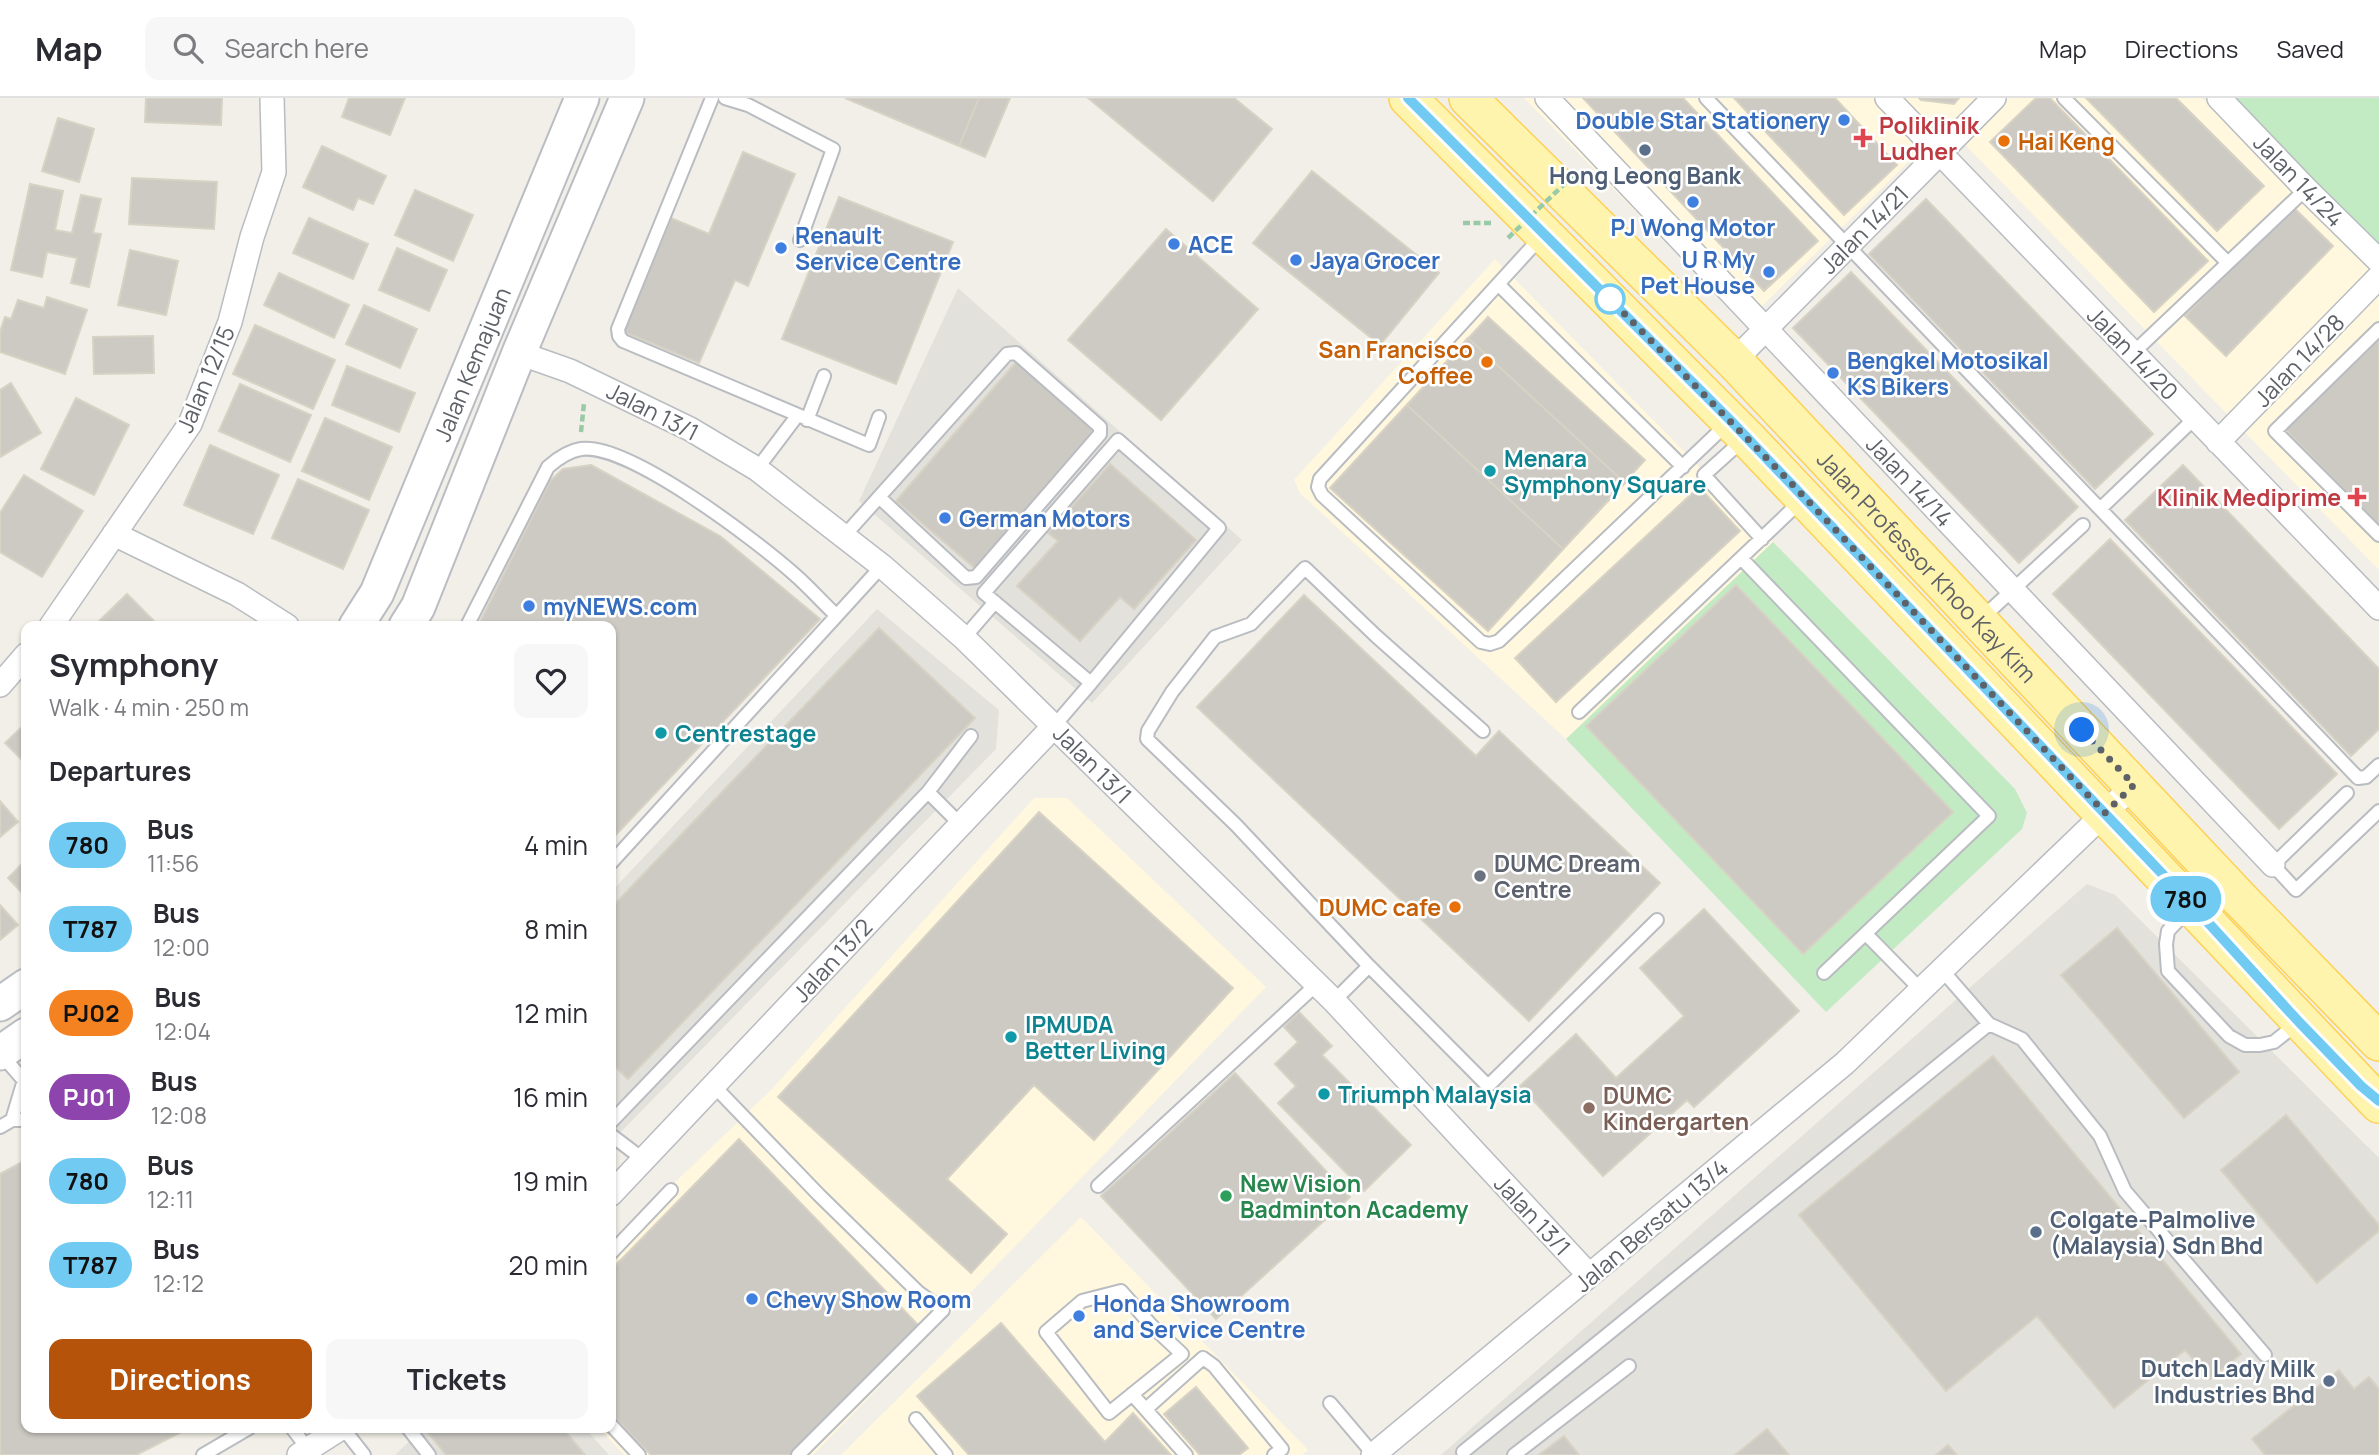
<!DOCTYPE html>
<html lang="en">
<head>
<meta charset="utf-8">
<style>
  body { margin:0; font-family:Manrope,sans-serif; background:#f7f7f7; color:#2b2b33; height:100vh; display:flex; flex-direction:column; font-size:26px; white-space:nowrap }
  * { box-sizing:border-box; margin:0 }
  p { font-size:23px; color:#7c7c81 }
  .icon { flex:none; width:38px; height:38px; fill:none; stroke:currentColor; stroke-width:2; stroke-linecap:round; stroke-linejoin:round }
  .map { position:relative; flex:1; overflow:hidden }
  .drawer { position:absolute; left:21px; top:523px; width:595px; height:812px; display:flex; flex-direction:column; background:#fff; border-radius:14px; box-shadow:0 2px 5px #0004 }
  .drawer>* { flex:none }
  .badge { padding:0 14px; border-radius:23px; font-size:24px; line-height:46px }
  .you { position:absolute; width:35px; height:35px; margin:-18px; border:5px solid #fff; border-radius:50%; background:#1a73e8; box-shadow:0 0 0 10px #1a73e833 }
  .map>.badge { position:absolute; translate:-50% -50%; box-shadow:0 0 0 4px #fff }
  h2 { padding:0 28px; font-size:26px; line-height:63px }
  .round { display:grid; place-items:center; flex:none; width:74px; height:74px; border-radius:14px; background:#f7f7f7 }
  .headline { display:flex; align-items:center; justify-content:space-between; height:119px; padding:0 28px }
  h1 { font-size:33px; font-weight:700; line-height:52px }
  .action { display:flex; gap:14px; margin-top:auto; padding:14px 28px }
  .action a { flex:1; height:80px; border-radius:14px; background:#b45309; color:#fff; font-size:28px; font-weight:700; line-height:80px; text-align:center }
  .action a+a { background:#f7f7f7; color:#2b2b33 }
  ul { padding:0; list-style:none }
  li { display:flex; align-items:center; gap:21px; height:84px; padding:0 28px }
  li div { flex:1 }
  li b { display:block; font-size:26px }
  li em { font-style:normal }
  li .badge { min-width:77px; font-weight:700; text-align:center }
  header { display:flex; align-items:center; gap:42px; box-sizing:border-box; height:98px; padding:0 35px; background:#fff; border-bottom:2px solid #e1e1e2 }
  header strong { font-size:33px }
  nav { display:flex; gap:38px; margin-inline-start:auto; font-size:24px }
  .search { width:490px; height:63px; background:#f7f7f7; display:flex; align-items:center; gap:18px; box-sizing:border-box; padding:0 24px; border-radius:14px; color:#7c7c81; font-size:26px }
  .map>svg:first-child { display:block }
  .commercial { fill:#fff8de }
  .industrial { fill:#e2e1db }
  .green { fill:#c2eac3 }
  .building { fill:#cdcac4; stroke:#d7d2c4; stroke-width:2 }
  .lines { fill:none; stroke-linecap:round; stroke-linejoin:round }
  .service-casing { stroke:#b9bcc1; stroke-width:16 }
  .minor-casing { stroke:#b9bcc1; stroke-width:26 }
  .secondary-casing { stroke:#babdc3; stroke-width:37 }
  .primary-casing { stroke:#fdd154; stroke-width:40 }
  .path { stroke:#99caa8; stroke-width:4.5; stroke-dasharray:7 3.5; stroke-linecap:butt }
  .service { stroke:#fff; stroke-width:12 }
  .minor { stroke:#fff; stroke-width:23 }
  .secondary { stroke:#fff; stroke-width:33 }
  .primary { stroke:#fff4ae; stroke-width:37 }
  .path-bridge { stroke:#99caa8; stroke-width:4.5; stroke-dasharray:7 3.5; stroke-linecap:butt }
  .line-casing { stroke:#fff; stroke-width:16 }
  .line { stroke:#71caf2; stroke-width:10 }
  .walk { stroke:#5e6268; stroke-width:7; stroke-dasharray:0 12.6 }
  .shop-dot { fill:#3f7fe0; stroke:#fff; stroke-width:2.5 }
  .health-dot { fill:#e0444e; stroke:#fff; stroke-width:2.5 }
  .food-dot { fill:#e8710a; stroke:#fff; stroke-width:2.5 }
  .service-dot { fill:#5c6f8a; stroke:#fff; stroke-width:2.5 }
  .stop-dot { fill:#fff; stroke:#71caf2; stroke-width:3.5 }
  .culture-dot { fill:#0f9aa8; stroke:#fff; stroke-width:2.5 }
  .worship-dot { fill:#6b7280; stroke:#fff; stroke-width:2.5 }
  .education-dot { fill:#8d6e63; stroke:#fff; stroke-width:2.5 }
  .leisure-dot { fill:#2e9e5b; stroke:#fff; stroke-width:2.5 }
  .labels { text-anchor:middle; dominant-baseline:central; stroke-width:5; stroke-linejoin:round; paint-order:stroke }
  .shop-label { font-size:23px; font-weight:bold; fill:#366cbe; stroke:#fff; text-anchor:start }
  .health-label { font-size:23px; font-weight:bold; fill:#be3a42; stroke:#fff; text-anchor:start }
  .food-label { font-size:23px; font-weight:bold; fill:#c56008; stroke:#fff; text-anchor:end }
  .service-label { font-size:23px; font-weight:bold; fill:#4e5e75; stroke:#fff }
  .street-label { font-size:23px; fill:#5e6268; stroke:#fff }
  .culture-label { font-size:23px; font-weight:bold; fill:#0d838f; stroke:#fff; text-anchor:start }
  .worship-label { font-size:23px; font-weight:bold; fill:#5b616d; stroke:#fff; text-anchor:start }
  .education-label { font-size:23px; font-weight:bold; fill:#785e54; stroke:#fff; text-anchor:start }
  .leisure-label { font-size:23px; font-weight:bold; fill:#27864d; stroke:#fff; text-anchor:start }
</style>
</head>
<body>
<header>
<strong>Map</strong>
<div class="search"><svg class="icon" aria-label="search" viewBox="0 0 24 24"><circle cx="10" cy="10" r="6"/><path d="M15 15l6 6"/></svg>Search here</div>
<nav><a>Map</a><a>Directions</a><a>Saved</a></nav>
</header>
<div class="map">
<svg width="2379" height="1357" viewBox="0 0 2379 1357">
  <rect width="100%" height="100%" fill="#f1efe7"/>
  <path class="commercial" d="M1524,0h678l163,166 14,-2v308l-433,-445 -201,198z
    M1495,161l278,283 -207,197 -266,-246 -6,-13z
    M1034,700h33l199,189 -453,468h-189l-25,-27h12v-184l161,-155z
    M1081,1119l227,233 -6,5h-461z"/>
  <path class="industrial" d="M958,190l284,252 -150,163 -233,-202z
    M877,511l122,101 -3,39 -385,393v-250z
    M2087,786l28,11 264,263v297h-938z
    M423,1330h162l24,27h-214z"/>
  <path class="green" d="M2233,0h146v149z
    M1773,444l242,247 12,24 -5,16 -196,183 -260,-273z"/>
  <path class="building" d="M146,0h76l-1,27 -76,-3z
    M349,0h56l-15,37 -48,-18z
    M845,0h165l-25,59z
    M845,0h134l-20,48z
    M1088,0h146l38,31 -59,72z
    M1583,0h100l135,143 -54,50z
    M1734,0h101l62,67 -53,50z
    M1919,0h40l-5,6 -33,-4z
    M2036,0h14l158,163 -54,51 -164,-170z
    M2086,0h90l88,88 -47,45z
    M58,20l36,11 -15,53 -37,-11z
    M322,48l64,30 -13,28 -15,-6 -5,12 -50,-23z
    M743,54l52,22 -47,112 -13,-6 -36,83 -75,-31 47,-114 38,16z
    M1312,73l127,102 -59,72 -127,-102z
    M132,80l85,4 -3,47 -85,-5z
    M30,86l33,7 -8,39 17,3 9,-38 20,4 -8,34 8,1 -12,53 -18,-4 6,-25 -30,-6 -5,25 -31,-7z
    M415,92l58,25 -20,46 -58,-26z
    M839,99l114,45 -57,142 -114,-45z
    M1926,101l227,235 -58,55 -226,-235z
    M2292,108l41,40 -107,110 -41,-40z
    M309,120l59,26 -15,35 -60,-26z
    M1166,131l92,80 -97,111 -93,-80z
    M397,150l50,22 -18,41 -50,-21z
    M130,152l48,11 -12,54 -48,-10z
    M1851,174l227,235 -59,56 -226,-235z
    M279,175l70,32 -15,33 -70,-33z
    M47,199l40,13 -22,64 -65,-22v-20l5,-15 6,2 7,-19 26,8z
    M364,207l53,24 -17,39 -54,-24z
    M1488,219l157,143 -157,171 -158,-143z
    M255,227l80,35 -22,49 -80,-35z
    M153,238l1,37 -60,1 -1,-37z
    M1468,240l157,145 -62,66 -156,-144z
    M2379,241v187l-94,-97z
    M1017,263l81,69 -121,140 -81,-69z
    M347,268l68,27 -16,39 -67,-27z
    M11,285l30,50 -41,24v-67z
    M240,286l71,31 -21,47 -71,-31z
    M76,300l53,27 -35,70 -53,-26z
    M325,320l67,29 -23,53 -67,-29z
    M210,347l69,30 -26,59 -69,-29z
    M1110,366l86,76 -62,69 -14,-12 -40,44 -63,-55 41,-45 -10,-8z
    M591,367l129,71 100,83 -209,221v-214h-133l72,-145 13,-12z
    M2183,367l196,204v60l-28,27 -226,-236z
    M24,377l59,36 -41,66 -42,-25v-39z
    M298,381l71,31 -26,59 -71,-31z
    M1699,389l41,44 -184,171 -41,-44z
    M2110,441l227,235 -58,55 -226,-235z
    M1736,487l217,227 -150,142 -217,-228z
    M127,496l32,32h-65z
    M1304,497l172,161 23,-25 161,152 -131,138 -332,-314z
    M879,530l96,90 -347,361 -15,-14 -2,2v-159z
    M26,625v41l-21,-21z
    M0,703l18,21 -18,15z
    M1039,714l194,176 -139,152 -60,-55 -87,94 60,55 -36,39 -193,-176z
    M26,762v37l-18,-19z
    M0,807l18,20 -18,15z
    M1704,811l95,102 -105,96 -7,-7 -84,76 -83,-90 56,-52 40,44 68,-62 -44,-48z
    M2117,830l122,144 -55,46 -123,-143z
    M1299,914l33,34 -10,9 89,90 -47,46 -86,-88 18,-17 -21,-22 23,-22 -14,-15z
    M1993,958l248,298 -31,25 -25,-29 -71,58 -77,-92 -91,75 -147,-176z
    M1235,975l115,124 -134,122 -115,-123z
    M2286,1017l93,110v6l-62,52 -96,-113z
    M739,1041l182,189 -131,127h-139l-40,-41v-144z
    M26,1062v268h163l-53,27h-136v-281z
    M1001,1225l104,119 28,-29 38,42h-202l-52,-59z
    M2339,1272l15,19 15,-12 10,12v66h-114l-13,-16z
    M1196,1289l52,61 -9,7h-39l-36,-41z
    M427,1330h136l22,27h-139l-21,-26z
    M1767,1331l22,26h-54z
    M1564,1338l15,19h-40z
    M1948,1347l9,10h-21z"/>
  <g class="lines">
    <g class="service-casing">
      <path id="service" d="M712,0l-94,231 1,7 4,5 246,104 10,-28
        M725,0l23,7 85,44 -33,91
        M1706,0l652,680 8,-1 13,-12
        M2064,0l164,165
        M1542,138l-222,243 -2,8 4,8 159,147 9,2 9,-3 230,-219
        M1498,186l185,183
        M2379,231l-104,102 104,104
        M2133,255l173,-164
        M807,322l17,-44
        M1744,341l-40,36 58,64
        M1118,342l101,88 -128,155 -107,-90z
        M757,371l40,-53
        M2100,411l95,-91
        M845,437l162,-181 9,-1 84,74v7l-124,143 -10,1 -87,-81
        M1741,460l61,-58
        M1982,520l101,-93
        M467,528l81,-159c9,-8 20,-16 33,-18 47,-7 177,93 213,125 15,13 28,28 42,41
        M964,540l31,-36
        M1579,614l162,-154 248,258 -165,157
        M1054,628l37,-43
        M2347,695l-74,72 23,25 83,-79
        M961,727l-33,-33 43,-56
        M611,765l271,-297
        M2190,810l-22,23 -2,13 2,27 61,65 16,9h15l14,-3 25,-20
        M1866,836l55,56
        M1369,868l-133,-141 -89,-86 1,-8 24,-39 43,-55 36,-13 54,-56 71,68 107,95
        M1942,872l47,54 33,15 78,97 25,55 140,164
        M1334,903l35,-35 119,120 169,-166
        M0,955l26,30
        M714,988l105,109 99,97 25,18 -145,145
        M12,1022l12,-40
        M611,1024l317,-330
        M0,1029l12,-7h14
        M611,1037l33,25
        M1098,1088l219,-202
        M611,1155l60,-63
        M1121,1193l30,34 31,29 -73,59 -63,-81 36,-31z
        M1132,1296l54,61
        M1330,1305l44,52
        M1146,1311l57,-51 11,8 68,83 -8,6
        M916,1321l30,36
        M611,1327l28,30
        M292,1330l16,21
        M343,1330l21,27
        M408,1330l21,27
        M1463,1354l526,-428
        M203,1357l46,-27
        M1514,1357l115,-89"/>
    </g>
    <g class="minor-casing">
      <path id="minor" d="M1547,0l726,767
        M1887,0l492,510
        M2219,0l87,91 73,72
        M519,255l51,18 120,58 67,40 125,97 82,72 370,363 255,274
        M1734,263l260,-263
        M2218,344l161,-165
        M114,436l123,60 50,32
        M51,528l139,-202 40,-102 22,-85 22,-65 -2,-74
        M0,587l26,-30
        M611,1096l443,-468
        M299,1357l42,-27
        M1373,1357l472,-392 289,-278"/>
    </g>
    <g class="secondary-casing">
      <g id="secondary">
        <path id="s1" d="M356,528l21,-33 205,-495"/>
        <path d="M406,528l12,-19 101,-254 108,-255"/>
        <path d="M0,906l26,-18"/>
        <path d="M0,955l26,-18"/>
      </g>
    </g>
    <g class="primary-casing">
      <g id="primary">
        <path d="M1408,0l338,339 633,667"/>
        <path id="s2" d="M1468,0l266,263 505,537 140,144"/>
      </g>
    </g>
    <path class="path" d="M1463,125h28
      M581,334l3,-29"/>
    <use href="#service" class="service"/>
    <use href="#minor" class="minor"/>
    <use href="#secondary" class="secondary"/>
    <use href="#primary" class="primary"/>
    <path class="path-bridge" d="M1508,140l70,-67"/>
  </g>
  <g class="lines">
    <g class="line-casing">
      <path id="line" d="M1408,0l323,323 461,484 107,117 62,64 18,15"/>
    </g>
    <use href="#line" class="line"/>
    <path class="walk" d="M1610,201l-6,-6 186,189 315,331 29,-28 -52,-55"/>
  </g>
  <g class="shop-dot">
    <circle cx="1844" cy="22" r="7"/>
    <circle cx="1693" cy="104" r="7"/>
    <circle cx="1174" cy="146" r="7"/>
    <circle cx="781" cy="150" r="7"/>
    <circle cx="1296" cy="162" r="7"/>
    <circle cx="1769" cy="174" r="7"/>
    <circle cx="1833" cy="275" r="7"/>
    <circle cx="945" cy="420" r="7"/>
    <circle cx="529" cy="508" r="7"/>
    <circle cx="752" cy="1201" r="7"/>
    <circle cx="1079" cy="1218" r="7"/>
  </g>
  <g class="health-dot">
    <path d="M1859.5 29.5h7v7h7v7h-7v7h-7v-7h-7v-7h7z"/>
    <path d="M2353.5 388.5h7v7h7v7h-7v7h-7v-7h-7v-7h7z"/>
  </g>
  <g class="food-dot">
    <circle cx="2004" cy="43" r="7"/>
    <circle cx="1487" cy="264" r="7"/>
    <circle cx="1455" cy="809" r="7"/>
  </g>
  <g class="service-dot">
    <circle cx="1645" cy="52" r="7"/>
    <circle cx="2036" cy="1134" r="7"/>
    <circle cx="2329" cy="1283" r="7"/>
  </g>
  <circle class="stop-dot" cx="1610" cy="201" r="14"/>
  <g class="culture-dot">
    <circle cx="1490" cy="373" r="7"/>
    <circle cx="661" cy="635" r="7"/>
    <circle cx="1011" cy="939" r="7"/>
    <circle cx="1324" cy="996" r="7"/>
  </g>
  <circle class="worship-dot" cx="1480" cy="778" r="7"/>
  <circle class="education-dot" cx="1589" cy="1010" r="7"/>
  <circle class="leisure-dot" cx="1226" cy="1098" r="7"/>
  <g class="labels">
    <g class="shop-label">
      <text x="1830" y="22" text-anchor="end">Double Star Stationery</text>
      <text x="1693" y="129" text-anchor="middle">PJ Wong Motor</text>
      <text x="795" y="137">Renault<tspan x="795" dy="26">Service Centre</tspan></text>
      <text x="1188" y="146">ACE</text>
      <text x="1755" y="161" text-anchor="end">U R My<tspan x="1755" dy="26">Pet House</tspan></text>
      <text x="1310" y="162">Jaya Grocer</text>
      <text x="1847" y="262">Bengkel Motosikal<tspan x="1847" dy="26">KS Bikers</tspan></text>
      <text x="959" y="420">German Motors</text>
      <text x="543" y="508">myNEWS.com</text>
      <text x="766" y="1201">Chevy Show Room</text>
      <text x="1093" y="1205">Honda Showroom<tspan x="1093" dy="26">and Service Centre</tspan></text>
    </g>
    <g class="health-label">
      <text x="1879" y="27">Poliklinik<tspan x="1879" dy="26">Ludher</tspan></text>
      <text x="2341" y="399" text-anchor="end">Klinik Mediprime</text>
    </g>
    <g class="food-label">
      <text x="2018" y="43" text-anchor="start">Hai Keng</text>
      <text x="1473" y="251">San Francisco<tspan x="1473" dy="26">Coffee</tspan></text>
      <text x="1441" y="809">DUMC cafe</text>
    </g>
    <g class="service-label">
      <text x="1645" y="77">Hong Leong Bank</text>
      <text x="2050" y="1121" text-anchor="start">Colgate-Palmolive<tspan x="2050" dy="26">(Malaysia) Sdn Bhd</tspan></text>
      <text x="2315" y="1270" text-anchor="end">Dutch Lady Milk<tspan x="2315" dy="26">Industries Bhd</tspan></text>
    </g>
    <g class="street-label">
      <text transform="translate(2299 82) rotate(46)">Jalan 14/24</text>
      <text transform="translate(1864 131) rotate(-45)">Jalan 14/21</text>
      <text transform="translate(2133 255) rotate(46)">Jalan 14/20</text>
      <text transform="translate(2299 262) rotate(-46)">Jalan 14/28</text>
      <text stroke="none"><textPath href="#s1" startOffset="287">Jalan Kemajuan</textPath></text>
      <text transform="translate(205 281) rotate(-67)">Jalan 12/15</text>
      <text transform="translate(653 313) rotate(27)">Jalan 13/1</text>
      <text transform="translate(1910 383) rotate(47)">Jalan 14/14</text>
      <text stroke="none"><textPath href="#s2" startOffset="656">Jalan Professor Khoo Kay Kim</textPath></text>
      <text transform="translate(1093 666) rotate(45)">Jalan 13/1</text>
      <text transform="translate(832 862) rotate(-47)">Jalan 13/2</text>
      <text transform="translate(1533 1117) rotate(47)">Jalan 13/1</text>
      <text transform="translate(1651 1127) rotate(-40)">Jalan Bersatu 13/4</text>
    </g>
    <g class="culture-label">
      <text x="1504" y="360">Menara<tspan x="1504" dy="26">Symphony Square</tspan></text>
      <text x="675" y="635">Centrestage</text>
      <text x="1025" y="926">IPMUDA<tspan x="1025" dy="26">Better Living</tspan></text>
      <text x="1338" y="996">Triumph Malaysia</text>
    </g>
    <g class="worship-label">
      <text x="1494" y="765">DUMC Dream<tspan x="1494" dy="26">Centre</tspan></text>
    </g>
    <g class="education-label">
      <text x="1603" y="997">DUMC<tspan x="1603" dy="26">Kindergarten</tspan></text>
    </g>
    <g class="leisure-label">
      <text x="1240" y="1085">New Vision<tspan x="1240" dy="26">Badminton Academy</tspan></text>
    </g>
  </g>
</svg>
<div class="you" style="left:2082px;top:632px"></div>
<b class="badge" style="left:2186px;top:801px;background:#71caf2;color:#111">780</b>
<section class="drawer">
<div class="headline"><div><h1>Symphony</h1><p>Walk · 4 min · 250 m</p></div><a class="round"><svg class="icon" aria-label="heart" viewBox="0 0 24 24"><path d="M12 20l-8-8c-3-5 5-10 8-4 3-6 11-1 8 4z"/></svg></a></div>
<h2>Departures</h2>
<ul>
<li><span class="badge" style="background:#71caf2;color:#111">780</span><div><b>Bus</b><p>11:56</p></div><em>4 min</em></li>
<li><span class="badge" style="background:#71caf2;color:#111">T787</span><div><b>Bus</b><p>12:00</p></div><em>8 min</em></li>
<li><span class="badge" style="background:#f58220;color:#111">PJ02</span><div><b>Bus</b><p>12:04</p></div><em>12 min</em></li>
<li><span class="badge" style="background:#8e44ad;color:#fff">PJ01</span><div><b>Bus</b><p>12:08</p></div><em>16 min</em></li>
<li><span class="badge" style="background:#71caf2;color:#111">780</span><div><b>Bus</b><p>12:11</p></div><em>19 min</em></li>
<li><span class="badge" style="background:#71caf2;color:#111">T787</span><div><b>Bus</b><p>12:12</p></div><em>20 min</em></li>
</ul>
<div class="action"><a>Directions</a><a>Tickets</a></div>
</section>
</div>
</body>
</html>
